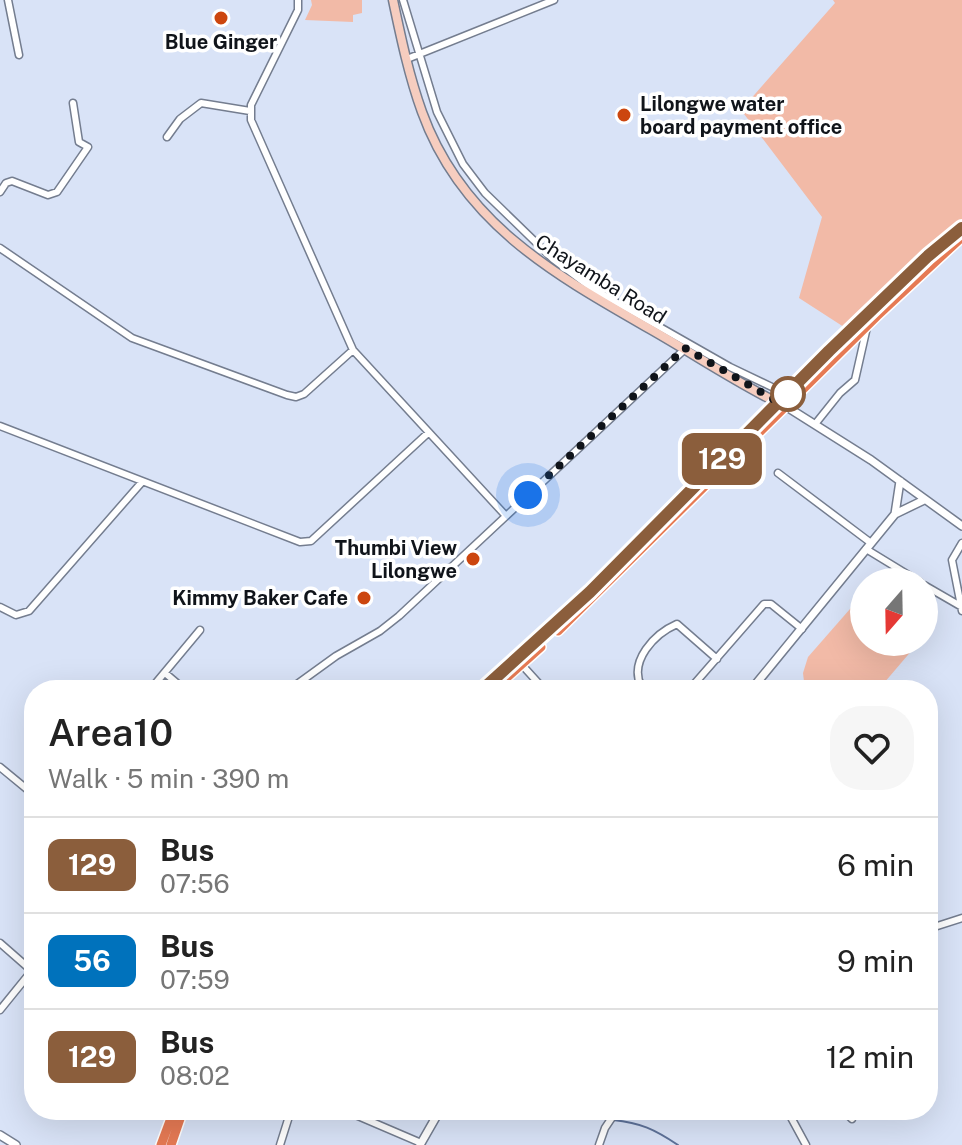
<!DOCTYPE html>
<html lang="en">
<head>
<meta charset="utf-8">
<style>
  body { margin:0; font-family:"Public Sans",sans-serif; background:#f6f6f6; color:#222; height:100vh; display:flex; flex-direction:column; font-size:30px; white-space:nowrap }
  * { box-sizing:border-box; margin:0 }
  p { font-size:26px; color:#767676 }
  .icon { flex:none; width:44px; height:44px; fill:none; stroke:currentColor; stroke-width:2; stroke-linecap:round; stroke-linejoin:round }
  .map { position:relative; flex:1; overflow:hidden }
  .side { position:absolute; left:24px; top:680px; width:914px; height:440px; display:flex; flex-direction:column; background:#fff; border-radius:32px; box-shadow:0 8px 32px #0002 }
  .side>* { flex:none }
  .badge { padding:0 16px; border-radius:12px; font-size:28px; line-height:52px }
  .needle { width:52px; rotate:200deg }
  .buttons { position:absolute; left:850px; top:568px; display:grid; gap:16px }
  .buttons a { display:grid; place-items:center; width:88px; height:88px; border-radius:50%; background:#fff; box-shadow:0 8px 32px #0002; font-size:40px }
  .you { position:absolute; width:40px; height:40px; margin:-20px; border:6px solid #fff; border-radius:50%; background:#1a73e8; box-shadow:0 0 0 12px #1a73e833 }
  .map>.badge { position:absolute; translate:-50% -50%; box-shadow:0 0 0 4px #fff }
  .round { display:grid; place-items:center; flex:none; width:84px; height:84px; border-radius:32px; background:#f6f6f6 }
  .head { display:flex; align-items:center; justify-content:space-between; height:136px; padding:0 24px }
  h1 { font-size:38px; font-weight:600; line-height:60px }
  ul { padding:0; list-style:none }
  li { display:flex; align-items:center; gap:24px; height:96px; padding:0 24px; border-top:2px solid #e0e0e0 }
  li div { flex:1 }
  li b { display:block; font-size:30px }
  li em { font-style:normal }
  li .badge { min-width:88px; font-weight:700; text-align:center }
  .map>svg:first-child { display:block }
  .green { fill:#f2baa7 }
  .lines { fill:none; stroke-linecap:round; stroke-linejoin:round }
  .stream { stroke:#5e7299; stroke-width:2 }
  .minor-casing { stroke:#747d8f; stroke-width:9 }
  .tertiary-casing { stroke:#747d8f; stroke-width:10 }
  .secondary-casing { stroke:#747d8f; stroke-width:11 }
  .trunk-casing { stroke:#fff; stroke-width:12 }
  .minor { stroke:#fff; stroke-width:6 }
  .tertiary { stroke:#fff; stroke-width:7 }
  .secondary { stroke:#f6cdbf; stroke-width:8 }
  .trunk { stroke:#e67a54; stroke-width:9 }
  .line-casing { stroke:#fff; stroke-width:18 }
  .line { stroke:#8b5e3c; stroke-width:12 }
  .walk { stroke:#10141a; stroke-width:8; stroke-dasharray:0 14.4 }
  .poi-dot { fill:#cc460f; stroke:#fff; stroke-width:3 }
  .stop-dot { fill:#fff; stroke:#8b5e3c; stroke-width:4 }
  .labels { text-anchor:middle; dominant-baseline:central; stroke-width:7; stroke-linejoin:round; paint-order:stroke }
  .poi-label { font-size:20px; font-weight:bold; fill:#10141a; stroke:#fff; text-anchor:end }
  .street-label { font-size:20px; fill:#10141a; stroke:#fff }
</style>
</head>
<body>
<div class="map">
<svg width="962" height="1145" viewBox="0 0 962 1145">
  <rect width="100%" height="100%" fill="#d9e3f7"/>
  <path class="green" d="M311,0h51v13l-9,2v7l-48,-2 7,-15z
    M833,0h129v226l-115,103 -48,-31 23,-81 -81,-107 94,-107z
    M864,593v49h55l-41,48h-73l-2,-17 5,-16z"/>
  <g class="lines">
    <path class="stream" d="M560,1110l46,9
      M613,1120c28,3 41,9 65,25"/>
    <g class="minor-casing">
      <path id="minor" d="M8,0l11,55
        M298,0v10l-47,95v15l102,230 153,166
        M403,0l34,112 26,52 22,29 68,66 40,30 137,78 44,21
        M407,59l147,-59
        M167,137l13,-18 21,-16 49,8
        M0,192l6,-9 6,-2 36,14 9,-3 31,-45 -9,-5 -6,-39
        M0,248l132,90 155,57 9,2 8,-3 49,-44
        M816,423l24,-30 15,-13 12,-53
        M0,426l300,116 11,-1 117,-108
        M778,473l93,70
        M962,543l-10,17 10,51
        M866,549l54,33
        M924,585l38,22
        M0,607l16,8 13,-4 113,-129
        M522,665l20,22 7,3
        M165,673l20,17
        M641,686c-12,-25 13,-52 36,-62l40,35
        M150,690l50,-60
        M289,690l47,-34 44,-25 19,-15 286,-267
        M630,690l6,-4 10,4
        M689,690l75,-86h7l31,25
        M0,767l34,28
        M928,929l34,-11
        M0,943l32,28
        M0,1010l34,-42
        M344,1110l77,33
        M787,1110l19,35
        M843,1110l9,9
        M280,1145l11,-35
        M599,1145l6,-17 12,-18"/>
    </g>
    <g class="tertiary-casing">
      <path id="tertiary" d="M787,407l84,53 91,66
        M895,514l5,-33
        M751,690l144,-176 29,-14
        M0,1135l16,10
        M420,1145l20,-35"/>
    </g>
    <g class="secondary-casing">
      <path id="secondary" d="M393,0c8,38 16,76 29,112 40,111 132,162 228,217 44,25 87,54 132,76"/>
    </g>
    <g class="trunk-casing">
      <path id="trunk" d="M558,631l319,-315 85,-79
        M482,690c105,-89 197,-191 296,-286 62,-59 117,-122 184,-176
        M493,690l48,-43
        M161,1145l13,-35
        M171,1145l12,-35"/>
    </g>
    <use href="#minor" class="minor"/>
    <use href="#tertiary" class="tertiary"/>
    <use href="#secondary" class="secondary"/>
    <use href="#trunk" class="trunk"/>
  </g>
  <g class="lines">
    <g class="line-casing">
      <path id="line" d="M482,690l108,-98 239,-241 99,-95 34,-28"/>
    </g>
    <use href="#line" class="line"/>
    <path class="walk" d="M528,495l157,-147 102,59 1,-13"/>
  </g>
  <g class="poi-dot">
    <circle cx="221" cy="18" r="8"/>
    <circle cx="624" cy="115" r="8"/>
    <circle cx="473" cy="559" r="8"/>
    <circle cx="364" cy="598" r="8"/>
  </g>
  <circle class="stop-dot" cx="788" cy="394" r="16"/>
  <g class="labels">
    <g class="poi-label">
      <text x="221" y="42" text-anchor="middle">Blue Ginger</text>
      <text x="640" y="104" text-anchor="start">Lilongwe water<tspan x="640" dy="23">board payment office</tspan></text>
      <text x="457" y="548">Thumbi View<tspan x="457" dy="23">Lilongwe</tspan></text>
      <text x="348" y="598">Kimmy Baker Cafe</text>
    </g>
    <g class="street-label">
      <text transform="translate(601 279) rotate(32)">Chayamba Road</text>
    </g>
  </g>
</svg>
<div class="buttons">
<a><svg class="needle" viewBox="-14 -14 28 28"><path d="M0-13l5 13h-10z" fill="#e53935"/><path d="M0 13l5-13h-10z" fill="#767676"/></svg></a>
</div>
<div class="you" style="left:528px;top:495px"></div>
<b class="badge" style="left:722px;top:459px;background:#8b5e3c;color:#fff">129</b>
<section class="side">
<div class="head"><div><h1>Area10</h1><p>Walk · 5 min · 390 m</p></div><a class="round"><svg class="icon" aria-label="heart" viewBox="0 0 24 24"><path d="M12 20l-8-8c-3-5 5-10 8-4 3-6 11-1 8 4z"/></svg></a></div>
<ul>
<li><span class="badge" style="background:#8b5e3c;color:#fff">129</span><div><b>Bus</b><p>07:56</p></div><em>6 min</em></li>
<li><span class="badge" style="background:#0072bc;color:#fff">56</span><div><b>Bus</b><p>07:59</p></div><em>9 min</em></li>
<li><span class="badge" style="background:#8b5e3c;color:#fff">129</span><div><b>Bus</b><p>08:02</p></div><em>12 min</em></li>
</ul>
</section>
</div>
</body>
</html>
